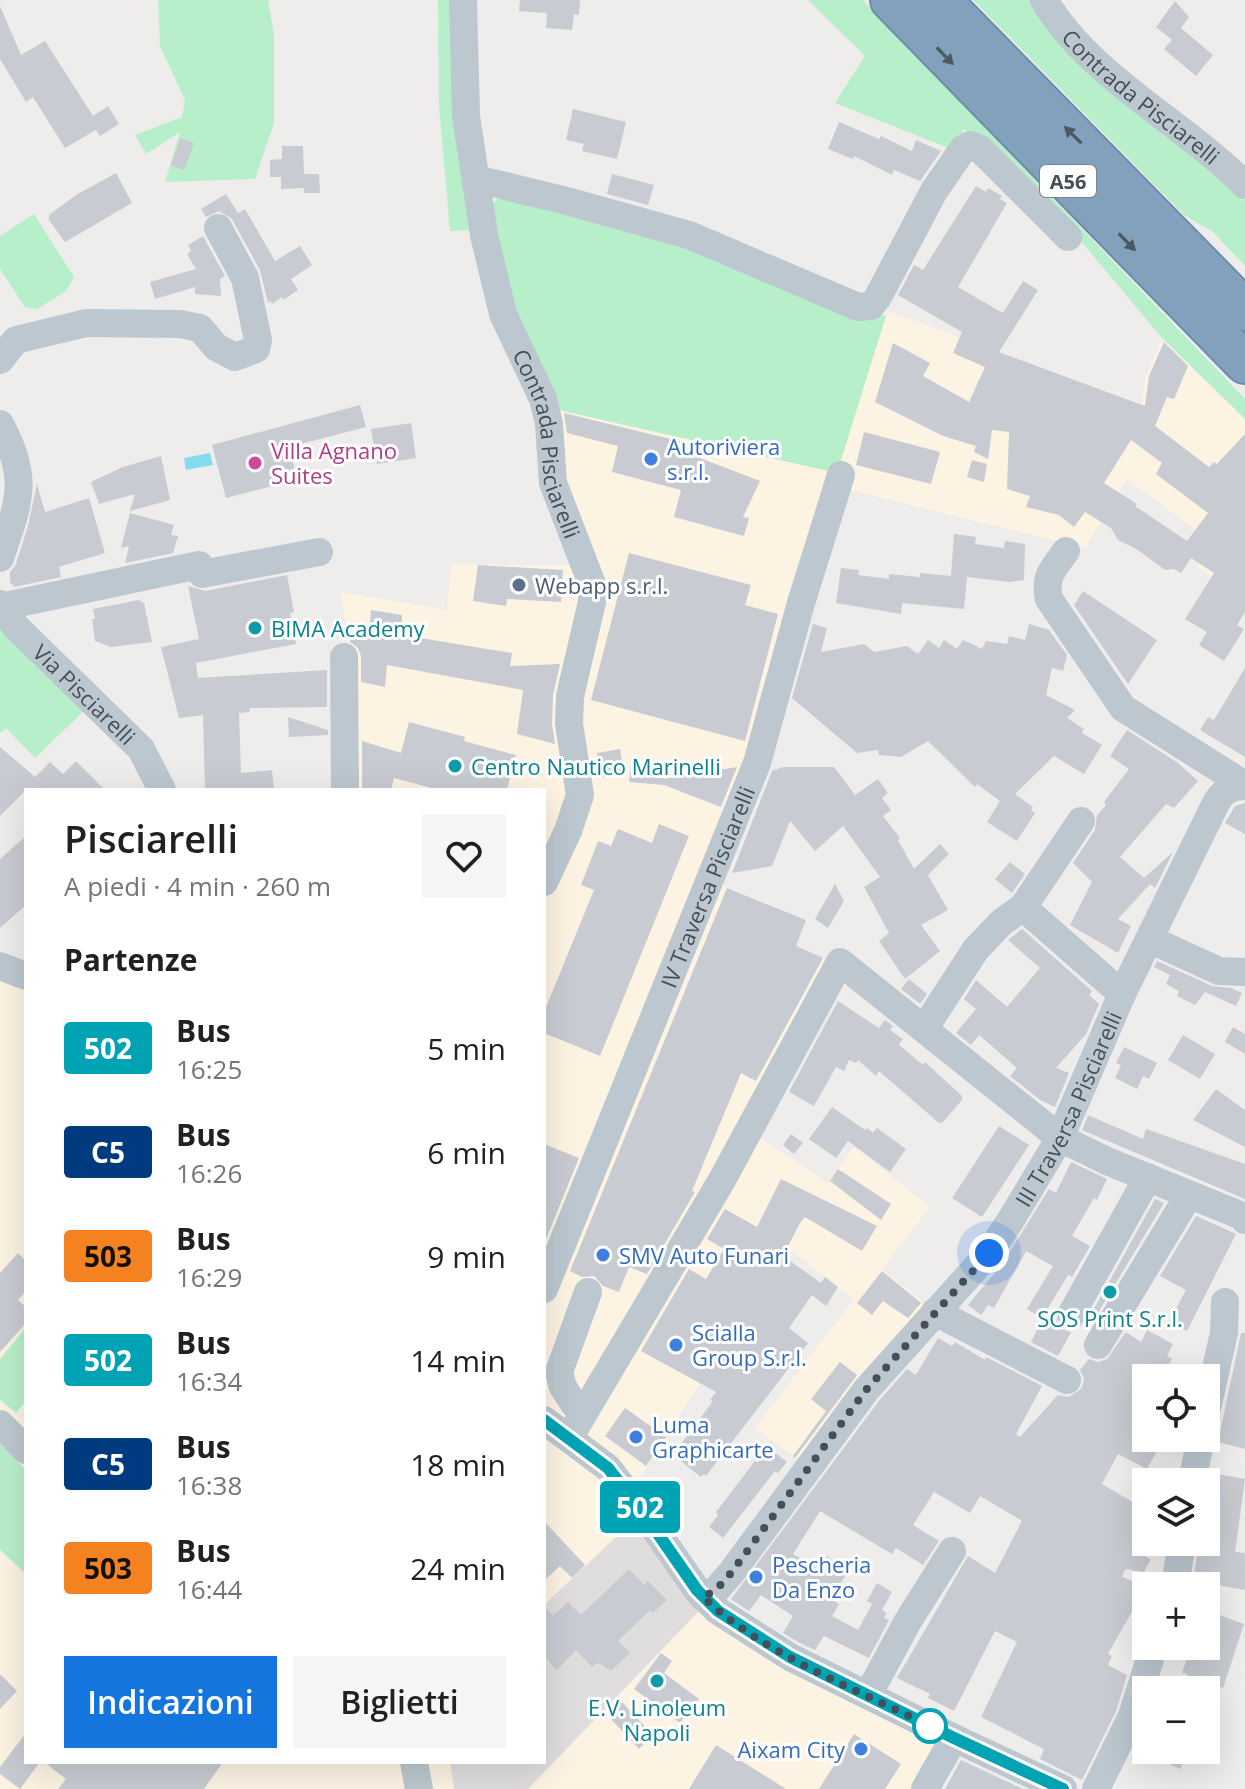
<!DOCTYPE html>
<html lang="it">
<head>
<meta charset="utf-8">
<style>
  body { margin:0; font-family:"Open Sans",sans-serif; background:#f6f6f6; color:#202124; height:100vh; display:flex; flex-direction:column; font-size:30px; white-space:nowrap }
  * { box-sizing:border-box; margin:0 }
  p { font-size:26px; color:#757577 }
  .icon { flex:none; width:44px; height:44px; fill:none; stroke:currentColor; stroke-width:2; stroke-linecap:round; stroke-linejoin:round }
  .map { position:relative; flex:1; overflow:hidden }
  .side { position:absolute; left:24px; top:788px; width:522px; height:976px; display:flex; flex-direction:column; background:#fff; border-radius:0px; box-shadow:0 8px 32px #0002 }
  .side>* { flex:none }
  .badge { padding:0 16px; border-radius:6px; font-size:28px; line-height:52px }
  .controls { position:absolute; left:1132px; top:1364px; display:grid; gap:16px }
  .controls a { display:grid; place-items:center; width:88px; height:88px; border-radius:0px; background:#fff; box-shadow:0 8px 32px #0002; font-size:40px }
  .you { position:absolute; width:40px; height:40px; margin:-20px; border:6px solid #fff; border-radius:50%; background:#1a73e8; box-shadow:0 0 0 12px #1a73e833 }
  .map>.badge { position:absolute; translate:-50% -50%; box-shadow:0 0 0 4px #fff }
  h2 { padding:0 40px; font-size:30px; line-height:72px }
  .round { display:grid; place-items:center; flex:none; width:84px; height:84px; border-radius:0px; background:#f6f6f6 }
  .head { display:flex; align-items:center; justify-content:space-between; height:136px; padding:0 40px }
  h1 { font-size:38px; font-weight:600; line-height:60px }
  .primary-button { display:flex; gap:16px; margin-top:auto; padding:16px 40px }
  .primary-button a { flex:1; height:92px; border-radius:0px; background:#1575df; color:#fff; font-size:32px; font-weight:600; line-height:92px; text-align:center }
  .primary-button a+a { background:#f6f6f6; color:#202124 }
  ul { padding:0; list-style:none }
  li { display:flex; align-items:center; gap:24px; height:104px; padding:0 40px }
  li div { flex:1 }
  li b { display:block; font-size:30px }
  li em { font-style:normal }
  li .badge { min-width:88px; font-weight:700; text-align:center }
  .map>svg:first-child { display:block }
  .commercial { fill:#fcf3e3 }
  .education { fill:#e0ddde }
  .green { fill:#b8efcb }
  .water { fill:#84dbed }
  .building { fill:#c8cbd1; fill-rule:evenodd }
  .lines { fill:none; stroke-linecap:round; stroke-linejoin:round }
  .highway-casing { stroke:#6d8ca8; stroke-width:44 }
  .minor { stroke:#bcc7cf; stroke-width:28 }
  .highway { stroke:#82a1bd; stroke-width:40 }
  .oneway { fill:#4a5863 }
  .line-casing { stroke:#fff; stroke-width:18 }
  .line { stroke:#00a3b4; stroke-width:12 }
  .walk { stroke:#445059; stroke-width:8; stroke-dasharray:0 14.4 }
  .shop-dot { fill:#3f7fe0; stroke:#fff; stroke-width:3 }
  .hotel-dot { fill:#d1479c; stroke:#fff; stroke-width:3 }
  .service-dot { fill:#5c6f8a; stroke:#fff; stroke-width:3 }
  .culture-dot { fill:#0f9aa8; stroke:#fff; stroke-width:3 }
  .stop-dot { fill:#fff; stroke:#00a3b4; stroke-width:4 }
  .labels { text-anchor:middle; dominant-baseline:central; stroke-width:6; stroke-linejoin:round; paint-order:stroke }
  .shield { fill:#fff; stroke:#7c848b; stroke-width:2 }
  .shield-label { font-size:20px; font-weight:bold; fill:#445059 }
  .street-label { font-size:22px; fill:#445059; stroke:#fff }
  .shop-label { font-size:22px; fill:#366cbe; stroke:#fff; text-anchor:start }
  .hotel-label { font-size:22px; fill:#b23c85; stroke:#fff; text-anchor:start }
  .service-label { font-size:22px; fill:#4e5e75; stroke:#fff; text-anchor:start }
  .culture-label { font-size:22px; fill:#0d838f; stroke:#fff; text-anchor:start }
</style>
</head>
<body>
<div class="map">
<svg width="1245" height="1789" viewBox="0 0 1245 1789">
  <rect width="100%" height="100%" fill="#efecec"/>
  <path class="commercial" d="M891,312l251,92 3,-25 17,-41 83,81v176l-49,-28 14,-27 -83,-61 -42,69 -242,-60 -131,393 94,39 -10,26 44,20 -91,164 79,53 26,-36 76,60 -48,62 50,41 -125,156 -52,-38 99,-129 -67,-51 -154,240 76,115 245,129 -22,57h-932v-812l26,6v779h518v-893l7,-18 -7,-2v-59h-194l-1,-139 -8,-59 106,18 4,-46 141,2 -32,-95 -2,-61 328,-94z"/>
  <path class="education" d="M638,1516l62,94 -172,179h-74l-4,-27h94v-157z"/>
  <path class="green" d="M158,0h110l6,35v88l-19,56 -90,3 15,-50 -34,22 -11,-19 47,-18 3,-17 -25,-54z
    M438,0h17l19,230 -24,1 -11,-126z
    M808,0h55l382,399v20l-83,-81 -113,-135 -85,-74 -11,21 -118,-47 30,-47z
    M973,0h62l210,201v65l-32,-34 -29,-17z
    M500,197l166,39 168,68 52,12 -49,157 -279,-63 -49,-108 -18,-98z
    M34,214l40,63 -8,14 -29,18 -12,-2 -25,-38v-33z
    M0,623l87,85 -52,50 -29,-30 -6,5z
    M26,1327v74l-10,12 -16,-13v-41z
    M0,1444l26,26v104l-26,-24z"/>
  <path class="water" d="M210,453l3,12 -27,5 -2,-12z"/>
  <path class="building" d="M520,0h60l-1,15 -5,-1 -2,16 -26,-2 1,-15 -28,-2z
    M1175,1l14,16 -8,11 32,27 -17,21 -32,-27 8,-9 -16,-13z
    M0,6l21,49 24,-14 48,75 15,-10 11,18 -19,12 -4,-6 -31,18 -32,-51 -7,5 -26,-43z
    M573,109l53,13 -9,37 -35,-8 2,-7 -18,-4z
    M839,122l40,17 2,-3 31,15 4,-11 25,11 -21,30 -26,-11 -2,5 -38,-19 -1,3 -25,-10z
    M180,138l14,5 -10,27 -13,-4z
    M282,146h21l1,28h15l1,19h-16v-5l-23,1v-12h-11v-17l12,-1z
    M116,173l16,30 -67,39 -16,-22v-5l27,-20z
    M612,174l42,11 -6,20 -41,-11z
    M976,186l10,6 2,-4 14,8 -2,3 7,4 -49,84 45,26 20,-32 15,9 -39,62 146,54 4,-30 15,-34 24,24 -14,33 -7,-2 -12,29 54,41 5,-5 3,2 28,-30v178l-8,13 7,4 -20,32 -25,-16 8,-13 -22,-13 29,-46 -23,-15 -10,15 -7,-4 -9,1 -27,-20 -20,-10 -7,-12 -26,-16 -11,15 -15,-12 -33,-8 4,-11 -23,-7 2,-57 -17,-2 -4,29 -14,-7 2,-6 -33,-10 -68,-34 18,-59 37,20 -7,13 46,26 16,-35 -32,-14 9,-21 -64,-37 16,-30 9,5zM1131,440l31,23 -6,11 52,39 -21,28 -52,-35 2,-2 -33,-21z
    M226,194l12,19 7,-4 30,52 25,-15 12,19 -21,14 7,11 -15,10 -1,-3 -10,7 -1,-3 -3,2 -8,-33 -28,-51 -13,-8 -13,6 -5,-8z
    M203,236l22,40 -5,3 1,17 -26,-2v-7l-40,12 -5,-17 46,-13 -9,-15 4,-3 -3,-6z
    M360,405l6,22 -77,20 6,24 -9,2 2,9 -62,16 -14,-53z
    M564,413l139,34 -3,11 60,23 -17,36 6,1 -5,18 -70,-19 7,-27 -69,-18 6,-26 -51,-13z
    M411,423l5,35 -39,6 -6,-35z
    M864,432l76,20 -9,32 -75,-19z
    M161,456l9,44 -40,11 5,-17 -36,10 -8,-22 32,-15z
    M972,460l15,4 -3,18 -17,-5z
    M37,484l8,28 44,-14 16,55 -46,14 2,10 -47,10 -4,-5v-10l6,-8 12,-38z
    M130,513l44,12 -3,10 7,1 -5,17 -48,10 4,-17 -8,2z
    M954,534l22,3 -1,7 29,4 1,-7 20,3 -1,36 -15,2 -42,-5 -3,32 -62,-6 -1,11 -65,-11 5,-35 18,2 -1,5 31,4v-5l31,3v-4l31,3z
    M629,553l122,32 -6,20 33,9 -33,127 -154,-41z
    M478,565l85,5 -2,32 -54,-3 -1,7 -33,-5z
    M287,575l7,37 -4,1 6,31 -100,19 2,15 129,-8v37l-77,1 -1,4 -10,1 2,60 31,-3 2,20h-69l-2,-75 -24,3 -18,-71 38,-8 -11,-53 17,5z
    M1083,591l74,49 -29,44 -54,-79z
    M139,600l5,3 8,39 -41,5 -16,-6 -3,-22h3l-2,-10z
    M371,610l31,5v20l110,18 -2,13 50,-2 -7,31 -1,29 3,20 -38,-10 6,-44 -136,-25 -2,22 -24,-5v-26l-3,-8 -8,-6v-9l19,1z
    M813,624l14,4 -6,24 43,-8 10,8 33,-6 11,8 10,-14 11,8 5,-8 13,9 6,-9 19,9 4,-8 21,3 2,-8 16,4 4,-16 20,6 18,25 -4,16 -11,-3 -6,27 29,15 -8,8 17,11 -2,4 20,12 -18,29 -30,-18 -39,38 18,13 -2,3 4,3 -18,28 -30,-19 13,-21 -23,-17 -2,3 -47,-46 -27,16 -22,-2 -1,-5 -21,3 -65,-55z
    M1245,668v89l-45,-27 8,-13 6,3z
    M288,717l40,13v5l-39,2z
    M409,722l56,15 -1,4 52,14 -9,35h-68l-45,-12 -3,12h-29v-49l39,12z
    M1127,730l51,33 20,18 -24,27 -8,-4 -46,53 24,21 29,-26 -18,36 -5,-4 -32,35 13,7 -13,27 -48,-28 22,-43 -19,-19 22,-33 2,-15 9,-10 -2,-3 25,-33 -19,-13z
    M0,747l35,30 15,-15 13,12 13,-13 29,29h-79l-26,26z
    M620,749l4,25 -23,4 -4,-25z
    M631,765l34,4 -1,10 73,-12 -16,40 -57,-22 -35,-3z
    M783,767h51l21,28 23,-16 10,14 -6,5 9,12 -8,6 17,22 -2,2 16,29 26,-25 9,10 -21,21 20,35 -27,15 19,26 -35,28 -26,-38 10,-8 -25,-46 16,-10 -37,-51 -28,25 -25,-30 -18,45 -40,7 40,-102z
    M1245,803v31l-20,-11 10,-17z
    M659,824l30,12 -89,220 -56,-23v-21l50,-122 -13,-5 17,-44 13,5 7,-17 34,14z
    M26,836v69l-26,23v-69z
    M1010,862l15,12 -13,19 -17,-14z
    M835,884l9,17 -16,27 -13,-9z
    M727,888l79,32 -10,26 27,12 -67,123 -15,-8 -49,118 3,1 -48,82 -18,-7 -10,25 -16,-6 -9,-10 -12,1 -12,-6z
    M1022,929l70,62 -3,4 10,9 -13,30 -30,34 13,5 -14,34 -15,-7 -30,-24 7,-8 -38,-33 -8,10 -15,-12 20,-24 -12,-10 12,-19 31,27 33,-39 -32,-28z
    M1157,961l55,25 19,2 11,5 -6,13 -31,-14 -10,13 -18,-9 2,-5 -13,-7 4,-9 -16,-8z
    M909,979l18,15 -7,10 -19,-15z
    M838,1001l41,27 6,-8 8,6 -3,4 13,9 -4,6 24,20 2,-3 37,34v4l-19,22 -4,1 -60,-52 -3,5 -18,-16 -2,3 -7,-3 -5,11 -8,-4 -22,39 -25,-14z
    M1233,1027l12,7v20l-20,-12z
    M1183,1035l32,19 -15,25 -32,-19z
    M1124,1047l33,16 -8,16 -6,-3 -6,13 -22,-11 6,-13 -5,-2z
    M1216,1089l29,21v37l-52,-27z
    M832,1107l33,23 2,-2 6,5 4,-5 29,21 -16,23 -42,-31 -12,17 -27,-19z
    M1088,1115l55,24 3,-10 99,35v35l-163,-69z
    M999,1126l30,19 -47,72 -30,-19z
    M791,1134l12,9 -9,11 -11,-9z
    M544,1144l35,14 -35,86z
    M1071,1162l36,17 -10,21 -3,-2 -22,38 18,10 -18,31 -4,-2 -26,43 -15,-9 26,-43 -27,-15 -32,57 -6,-3 -7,10 -13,-10 35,-42 46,-74 7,4z
    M838,1169l53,35 -10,16 -51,-39z
    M781,1179l96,47 -15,25 -57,-34 -5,6 -17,33 38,27 4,-6 13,10 -12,19 -14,-11 -23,33 19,15 -102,133 -2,-2 -3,3 -28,-22 40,-54 -3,-1 6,-8 -75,-41 48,-82 17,10 18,-30 -17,-10 18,-30 32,18z
    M1155,1199l9,4 -71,118 -4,-3z
    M1196,1216l40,18 -49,97 -18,-9 17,-32 -26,-14z
    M18,1253l8,8v30l-8,9 8,7v16l-26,29v-79z
    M882,1271l39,32 -13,15 -25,-17 -11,14 -15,-12z
    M1046,1312l8,5 8,12 9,3 -13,24 -27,-14z
    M1147,1330l26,14 -6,12 5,3 -11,19h-15v60h18l-17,31 -29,-15 -16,30 44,26v32h6l-7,14 6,3 -7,13 -19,-3 -3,8 16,6 -6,12 7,4 -31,55 4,2 -4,9 19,10 -11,36 -34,69 -42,-21 4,-10 -63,-32 36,-75 -22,-11 -41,80 -26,-13 2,-4 -33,-16 71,-122 27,17 27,-52 -42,-25 -10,17 -36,-21 -21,33 26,16 -16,24 -27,-17 -4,6 -72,-43 -27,43 25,15 8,-13 23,14 -18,29 8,5 -7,12 26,14 14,-26 5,3 -10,-6 10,-18 15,9 -10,18 5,3 -3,5 5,2 -20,38 -45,-22 -9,14 -17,-8 -15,-9 10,-17 -32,-21 -12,16 -18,-12 148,-198 28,-32 9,6 22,-37 14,8 3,-4 30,18 1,-3 56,29 -26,48 4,3 38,-42 11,2 13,-9 2,-10 -4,-8 9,-11 9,3 9,-3 19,-27 15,10z
    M1241,1333h4v116l-27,-7z
    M840,1362l17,13 -62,83 -2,-2 33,-45 -15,-12z
    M625,1408l41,29 -20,29 -41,-30z
    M769,1448l18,14 -9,11 -3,-2 -52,67 -14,-11 9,-12 -2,-3 39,-51 3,1z
    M1211,1473l34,6 -10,73 10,1v37l-52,-9 6,-39h7v-47z
    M544,1521l41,44 -13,13 -12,-12 -16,15z
    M629,1569l15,16 4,-4 19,19 -14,13 -3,-3 -32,31 12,12 -19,18 -11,-7 -3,-1 -5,4 -16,-17 -19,20 -13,-14v-50l9,10 15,-14 13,13z
    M1206,1610l38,14 -21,64 -3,-1 -12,35 -2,-1v-31h-23l5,-16 -6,-1 9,-27h15z
    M661,1653l11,8 -8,12 35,26 -19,24 -46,-34z
    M0,1674l17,17 -17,18z
    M622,1702l31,33 -14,14 -31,-33z
    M26,1733v29h14l-20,27 -20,-15v-7z
    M854,1734l47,30 -16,25h-66z
    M716,1745l70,44h-97z
    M1141,1750h48l-9,19z
    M961,1760l62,29h-78z
    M44,1762h179l-19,27h-146l8,-10z"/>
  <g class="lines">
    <g class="highway-casing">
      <path id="highway" d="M891,0l354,363
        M940,0l305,310"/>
    </g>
    <g class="minor">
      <path id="s1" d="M463,0l3,116 18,119 19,79 40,85 6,25 4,59 39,101v18l-22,94 -1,28 11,71 -12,36 -24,51"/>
      <path id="s2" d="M1044,0c46,77 137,121 201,185"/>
      <path d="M476,179l91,22 122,34 169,72 13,-1 7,-9 56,-106 29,-42 7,-4 10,4 88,88"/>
      <path d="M0,360l16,-20 70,-17 94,1 20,4 16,19 19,10 21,-8 2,-9 -13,-62 -27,-50"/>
      <path d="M0,424c30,55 19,78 0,134"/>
      <path d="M1066,551c-13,18 -22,25 -17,48l74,109 122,77"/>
      <path id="s3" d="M0,604l15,22 126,123 21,41"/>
      <path d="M0,607l199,-42 3,9 117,-22"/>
      <path d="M344,657l1,133"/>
      <path d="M1034,917l88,77"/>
      <path d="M1149,939l70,32 26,1"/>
      <path d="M0,966l26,10"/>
      <path d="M924,1029l52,-80 26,-27 21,-15 58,-86"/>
      <path id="s4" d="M544,1289l213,-526 44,-160 40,-128"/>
      <path d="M935,1312l132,68"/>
      <path d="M1071,1315l77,-138"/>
      <path d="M1098,1345l91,-150"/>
      <path d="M574,1404l-11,-17 -4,-15 29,-80"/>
      <path d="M1206,1413l18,-80 1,-31"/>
      <path d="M544,1420l64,48 39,50 50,72 21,21 72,46 164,81 109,51"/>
      <path d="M0,1424l26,26"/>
      <path d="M569,1438l153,-258 118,-218 220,176 47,23 135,55 3,4"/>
      <path d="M1192,1482l9,-44"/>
      <path d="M1175,1586l7,-44"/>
      <path id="s5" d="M703,1597l13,-7 15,-17 135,-183 123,-137 23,-35 48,-80 62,-144 95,-193c8,-11 14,-15 28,-15"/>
      <path d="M868,1695l40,-74 44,-70"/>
      <path d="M414,1762l5,27"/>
      <path d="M925,1789l29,-51"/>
      <path d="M1096,1789l36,-73 22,-70"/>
    </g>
    <use href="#highway" class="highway"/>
  </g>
  <defs><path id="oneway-solid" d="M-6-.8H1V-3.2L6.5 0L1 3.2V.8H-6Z" transform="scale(2)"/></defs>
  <g class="oneway">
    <use href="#oneway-solid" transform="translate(945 56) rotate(46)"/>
    <use href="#oneway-solid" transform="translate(1073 135) rotate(-135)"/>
    <use href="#oneway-solid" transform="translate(1127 242) rotate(46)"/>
  </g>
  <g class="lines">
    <g class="line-casing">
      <path id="line" d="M544,1420l64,48 39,50 50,72 21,21 72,46 164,81 109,51"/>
    </g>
    <use href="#line" class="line"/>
    <path class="walk" d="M930,1726l2,1c-74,-37 -169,-73 -229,-130l13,-7 15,-17 135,-183 123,-137"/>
  </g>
  <g class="shop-dot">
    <circle cx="651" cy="459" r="8"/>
    <circle cx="603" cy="1255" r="8"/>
    <circle cx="676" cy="1345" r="8"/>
    <circle cx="636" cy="1437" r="8"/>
    <circle cx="756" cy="1577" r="8"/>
    <circle cx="861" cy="1749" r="8"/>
  </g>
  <circle class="hotel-dot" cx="255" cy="463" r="8"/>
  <circle class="service-dot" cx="519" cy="585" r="8"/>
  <g class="culture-dot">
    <circle cx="255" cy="628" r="8"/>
    <circle cx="455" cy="766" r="8"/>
    <circle cx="1110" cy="1292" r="8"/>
    <circle cx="657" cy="1681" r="8"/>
  </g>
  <circle class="stop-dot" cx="930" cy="1726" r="16"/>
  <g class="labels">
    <rect class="shield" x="1040" y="165" width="56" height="32" rx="6"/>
    <g class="shield-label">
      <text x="1068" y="181">A56</text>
    </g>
    <g class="street-label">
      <text stroke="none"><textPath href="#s2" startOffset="138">Contrada Pisciarelli</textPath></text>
      <text stroke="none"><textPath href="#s1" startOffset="456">Contrada Pisciarelli</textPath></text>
      <text stroke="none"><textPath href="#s3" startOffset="124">Via Pisciarelli</textPath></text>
      <text stroke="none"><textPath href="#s4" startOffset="434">IV Traversa Pisciarelli</textPath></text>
      <text stroke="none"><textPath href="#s5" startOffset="614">III Traversa Pisciarelli</textPath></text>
    </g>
    <g class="shop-label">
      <text x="667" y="446">Autoriviera<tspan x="667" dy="25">s.r.l.</tspan></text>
      <text x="619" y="1255">SMV Auto Funari</text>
      <text x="692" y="1332">Scialla<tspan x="692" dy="25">Group S.r.l.</tspan></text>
      <text x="652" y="1424">Luma<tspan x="652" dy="25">Graphicarte</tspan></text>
      <text x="772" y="1564">Pescheria<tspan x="772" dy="25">Da Enzo</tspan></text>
      <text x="845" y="1749" text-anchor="end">Aixam City</text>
    </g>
    <g class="hotel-label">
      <text x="271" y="450">Villa Agnano<tspan x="271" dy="25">Suites</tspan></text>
    </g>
    <g class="service-label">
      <text x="535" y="585">Webapp s.r.l.</text>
    </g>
    <g class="culture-label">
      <text x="271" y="628">BIMA Academy</text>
      <text x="471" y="766">Centro Nautico Marinelli</text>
      <text x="1110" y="1318" text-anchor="middle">SOS Print S.r.l.</text>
      <text x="657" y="1707" text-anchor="middle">E.V. Linoleum<tspan x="657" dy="25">Napoli</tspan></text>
    </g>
  </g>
</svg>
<div class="controls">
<a><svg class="icon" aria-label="locate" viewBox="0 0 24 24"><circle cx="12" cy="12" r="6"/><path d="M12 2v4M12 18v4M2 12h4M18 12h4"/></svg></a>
<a><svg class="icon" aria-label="layers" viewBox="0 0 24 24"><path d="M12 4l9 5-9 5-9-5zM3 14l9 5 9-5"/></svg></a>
<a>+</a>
<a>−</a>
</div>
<div class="you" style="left:989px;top:1253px"></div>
<b class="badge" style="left:640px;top:1507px;background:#00a3b4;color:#fff">502</b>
<section class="side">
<div class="head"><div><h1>Pisciarelli</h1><p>A piedi · 4 min · 260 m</p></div><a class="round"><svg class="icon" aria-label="heart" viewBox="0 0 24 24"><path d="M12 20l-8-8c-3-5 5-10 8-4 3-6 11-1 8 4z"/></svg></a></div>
<h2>Partenze</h2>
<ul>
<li><span class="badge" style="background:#00a3b4;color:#fff">502</span><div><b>Bus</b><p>16:25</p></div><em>5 min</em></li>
<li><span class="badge" style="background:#003b80;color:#fff">C5</span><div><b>Bus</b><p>16:26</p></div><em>6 min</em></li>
<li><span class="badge" style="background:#f58220;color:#111">503</span><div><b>Bus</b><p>16:29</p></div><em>9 min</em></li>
<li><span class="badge" style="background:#00a3b4;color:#fff">502</span><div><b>Bus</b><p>16:34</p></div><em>14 min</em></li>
<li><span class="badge" style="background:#003b80;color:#fff">C5</span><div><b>Bus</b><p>16:38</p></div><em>18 min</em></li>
<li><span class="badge" style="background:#f58220;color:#111">503</span><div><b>Bus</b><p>16:44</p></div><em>24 min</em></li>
</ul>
<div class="primary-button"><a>Indicazioni</a><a>Biglietti</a></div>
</section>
</div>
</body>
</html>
